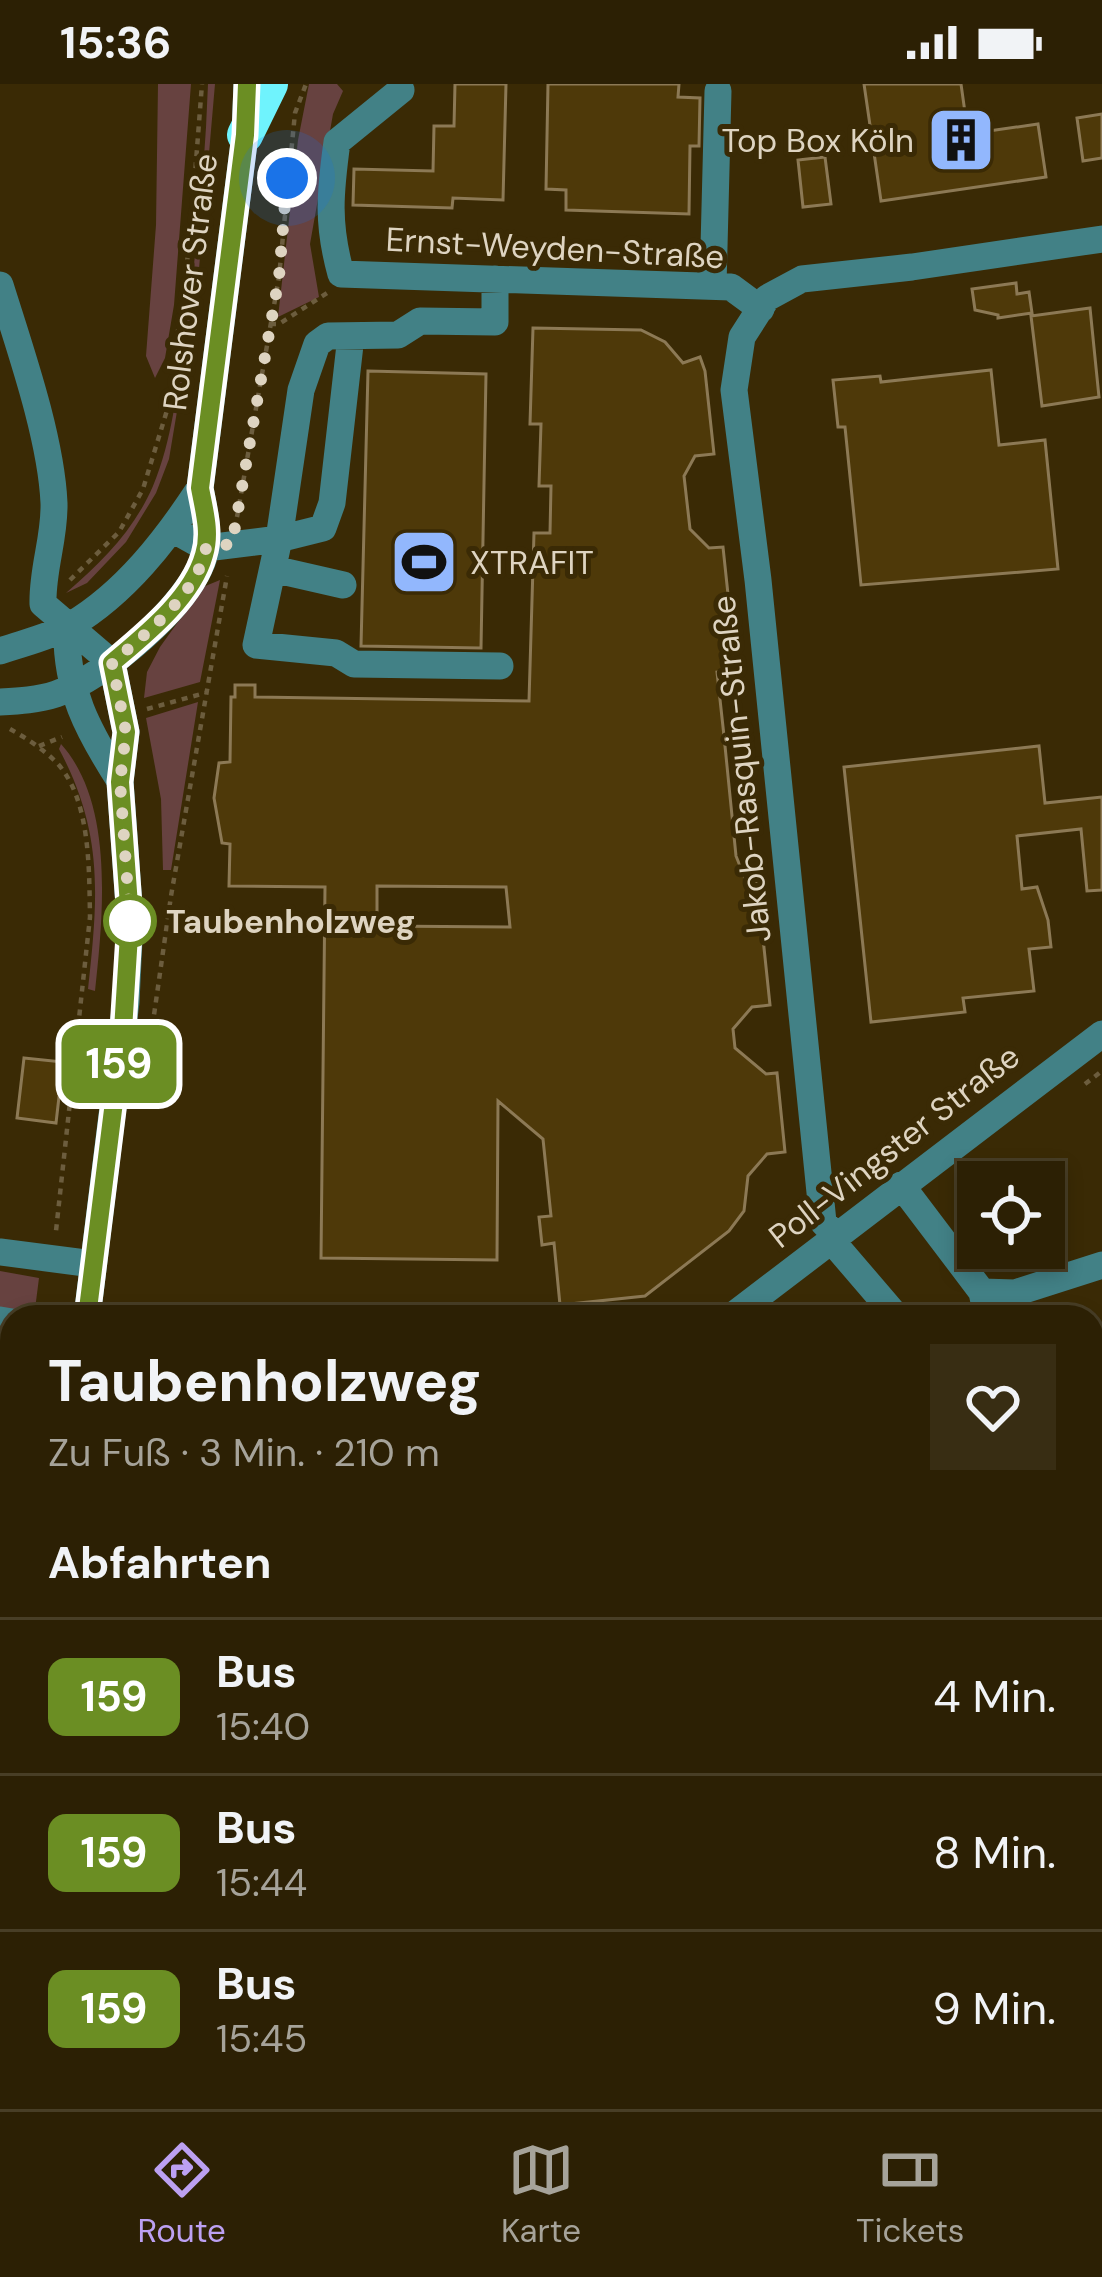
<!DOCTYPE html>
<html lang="de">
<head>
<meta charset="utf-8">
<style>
  body { margin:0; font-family:"DM Sans",sans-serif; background:#382d13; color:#f1f3f6; height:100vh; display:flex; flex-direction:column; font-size:45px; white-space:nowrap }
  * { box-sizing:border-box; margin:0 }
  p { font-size:39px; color:#a6a39a }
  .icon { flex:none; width:66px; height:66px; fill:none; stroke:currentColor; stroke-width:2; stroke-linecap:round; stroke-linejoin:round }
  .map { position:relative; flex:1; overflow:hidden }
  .drawer { position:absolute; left:0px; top:1221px; width:1104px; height:804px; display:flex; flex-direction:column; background:#2c2004; border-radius:36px 36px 0 0; box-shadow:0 6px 18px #0003,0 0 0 3px #483e26 }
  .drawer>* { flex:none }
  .badge { padding:0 24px; border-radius:18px; font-size:42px; line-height:78px }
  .controls { position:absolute; left:957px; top:1077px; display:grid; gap:24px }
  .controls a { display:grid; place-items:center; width:108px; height:108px; border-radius:0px; background:#2c2004; box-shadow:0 6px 18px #0003,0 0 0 3px #483e26; font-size:60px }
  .you { position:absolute; width:60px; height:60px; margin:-30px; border:9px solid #fff; border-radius:50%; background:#1a73e8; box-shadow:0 0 0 18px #1a73e833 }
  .map>.badge { position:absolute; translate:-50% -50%; box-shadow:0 0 0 6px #fff }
  h2 { padding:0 48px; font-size:45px; line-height:108px }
  .round { display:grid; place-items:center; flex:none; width:126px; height:126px; border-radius:0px; background:#382d13 }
  .head { display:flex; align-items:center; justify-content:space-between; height:204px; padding:0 48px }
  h1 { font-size:57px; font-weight:800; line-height:90px }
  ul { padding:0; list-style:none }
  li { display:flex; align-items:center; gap:36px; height:156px; padding:0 48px; border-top:3px solid #483e26 }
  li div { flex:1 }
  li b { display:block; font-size:45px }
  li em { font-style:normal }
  li .badge { min-width:132px; font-weight:700; text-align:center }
  .status { display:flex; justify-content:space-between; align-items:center; height:84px; padding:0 60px; background:#2c2004; direction:ltr }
  .status svg { height:33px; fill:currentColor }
  .dock { display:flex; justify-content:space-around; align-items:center; height:168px; border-top:3px solid #483e26; background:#2c2004; font-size:33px; color:#a6a39a }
  .dock a { display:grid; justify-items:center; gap:6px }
  .dock .selected { color:#bca0f2 }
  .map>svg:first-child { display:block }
  .green { fill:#674240 }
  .building { fill:#4e3909; stroke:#8c7955; stroke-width:3; fill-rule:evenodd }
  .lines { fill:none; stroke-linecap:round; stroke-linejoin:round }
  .path { stroke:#6c5d3e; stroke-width:4.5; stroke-dasharray:6 6; stroke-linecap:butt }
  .minor { stroke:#428186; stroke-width:27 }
  .highway { stroke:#6ff3fd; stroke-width:36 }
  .rail { stroke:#a79b81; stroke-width:8; stroke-dasharray:18 9; stroke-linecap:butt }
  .line-casing { stroke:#fff; stroke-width:27 }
  .line { stroke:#6b8e23; stroke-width:18 }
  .walk { stroke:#ded4c1; stroke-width:12; stroke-dasharray:0 21.6 }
  .stop-dot { fill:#fff; stroke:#6b8e23; stroke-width:6 }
  .labels { text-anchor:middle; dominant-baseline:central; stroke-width:10; stroke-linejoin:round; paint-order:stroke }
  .poi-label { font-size:33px; fill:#ded4c1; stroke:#3a2a05; text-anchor:end }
  .street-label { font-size:33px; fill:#ded4c1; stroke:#3a2a05 }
  .stop-label { font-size:33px; font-weight:bold; fill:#ded4c1; stroke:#3a2a05; text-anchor:start }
</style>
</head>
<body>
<div class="status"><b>15:36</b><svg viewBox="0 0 49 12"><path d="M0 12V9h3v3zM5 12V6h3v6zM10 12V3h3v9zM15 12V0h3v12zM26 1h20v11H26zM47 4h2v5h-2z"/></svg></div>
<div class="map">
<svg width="1102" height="2025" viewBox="0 0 1102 2025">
  <rect width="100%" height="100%" fill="#3a2a05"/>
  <path class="green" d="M158,0h33l-17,221 -9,53 -10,20 -9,-22 10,-131z
    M208,0h7l-18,208 -28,167 -13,34 -30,49 -39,41 -21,10c36,-31 68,-63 87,-107 19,-45 24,-96 31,-144 12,-85 21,-172 24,-258z
    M309,0h28l6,7 -10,23 -23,130 9,53 -41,20 20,-177z
    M220,496l-20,102 -56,16 3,-26 13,-25 43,-60z
    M198,618l-27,168h-8l-2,-71 -15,-81z
    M61,660c54,60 42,173 34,247l-7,-2c10,-92 16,-156 -29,-240z
    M0,1187l39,7 -5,39 -34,-8z"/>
  <path class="building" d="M455,0h51l-3,116 -50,-2 -1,10 -99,-3 1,-36 79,2 1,-45h20z
    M548,0h131l-1,13 22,1 -1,48h-9l-1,68 -123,-4v-20l-20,-1z
    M864,0h97l7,50 70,-10 8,53 -165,24z
    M1102,30v44l-19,3 -6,-43z
    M825,73l6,47 -28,3 -5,-47z
    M1016,199l1,11 12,-2 3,21 -34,5v-3l-23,-5 -3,-21z
    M1090,224l9,89 -57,9 -11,-90z
    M533,244l108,2 24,12 18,21 17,-6 5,14 9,83 -19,2 -11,20 6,53 19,19 14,-1 13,123 -19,2 7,64 12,120 10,25h11l13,124 -18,2 -19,22 2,19 31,26 11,-1 8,79 -18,2 -19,22 -4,35 -15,20 -84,65 -85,9 -6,-62 -12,2 -3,-28 12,-1 -8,-77 -45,-38 -1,159 -176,-2 4,-371 -96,-1 1,-42 -8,-1 -8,-45 5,-35 11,-1 1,-65h4v-12h20v12l274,4 5,-168h16l1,-47h-12l2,-62h-11zM377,802l129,1 4,40 -133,-1z
    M991,286l8,75 46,-5 13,129 -197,16 -16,-158h-7l-5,-47 47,-4 1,6z
    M368,287l118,3 -5,274 -120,-2z
    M1039,662l6,57 57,-6v93l-15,1 -6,-62 -64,7 5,53 15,-2 11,33 3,27 -22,2 5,42 -71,7 2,14 -94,10 -27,-255z
    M24,974l39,4 -7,61 -39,-5z"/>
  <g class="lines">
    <path class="path" d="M270,240h9l48,-31
      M237,433l42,-240 16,-164 11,-29
      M70,496l49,-48 24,-43 25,-82 22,-168 12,-155
      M147,625l58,-16
      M10,645c16,9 33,20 46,33 35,36 33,109 34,155l-34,314
      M39,662l23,-9
      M149,966l22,-154 56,-320
      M1085,1000l17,-13"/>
    <path class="minor" d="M401,6l-64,52c-7,51 -10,82 4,132l390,13 30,22
      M495,195v43l-75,-1 -22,14 -70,1 -11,8 -16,46 -22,149 -23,106 80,8 18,11 146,2
      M0,201c20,64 51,152 54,218 1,35 -12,66 -11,101l69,59 14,69 -6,49 10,138 -4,83 -39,315
      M713,202l5,-195
      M172,445l34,19 73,-9 44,-11 9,-25 19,-167
      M273,485l70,16
      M67,543c-2,62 21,104 53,154
      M0,567c23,-8 50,-14 71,-26 54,-32 95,-85 129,-137
      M0,618c19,-1 38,-2 56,-8 49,-17 135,-89 149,-140 5,-22 -1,-44 -5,-66l45,-353 2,-51
      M901,1101l81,107 5,25
      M836,1152l-13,-14 -65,-642 -24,-190 8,-53 25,-39 35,-19 110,-12 190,-28
      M831,1156l66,77
      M0,1168l93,12
      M982,1208l33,1 87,-28
      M731,1233l371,-283
      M0,1236l12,2
      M1092,1357l10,11
      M0,1416l12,-98
      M1092,1460l10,12
      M0,1648l12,-1
      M0,1805l12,-30
      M1092,1866l10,-8
      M0,1965l12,-21
      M37,2013l13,12
      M168,2013l10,12
      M913,2025l14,-12"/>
    <path class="highway" d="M245,51l25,-51"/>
    <path class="rail" d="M1092,1924l10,-9
      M974,2025l14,-12"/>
  </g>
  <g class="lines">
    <g class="line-casing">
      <path id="line" d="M87,1233l36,-287 7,-111 -10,-137 6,-50 -14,-69c33,-28 80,-65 92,-108 7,-22 0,-45 -4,-67l45,-353 2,-51"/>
    </g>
    <use href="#line" class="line"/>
    <path class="walk" d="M130,837l-10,-139 6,-50 -14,-69c34,-30 85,-68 94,-115l26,-4 47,-267 8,-99"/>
  </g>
  <defs>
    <g id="building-square" transform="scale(3.45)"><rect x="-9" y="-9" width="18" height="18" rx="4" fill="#92b7fd" stroke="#3a2a05"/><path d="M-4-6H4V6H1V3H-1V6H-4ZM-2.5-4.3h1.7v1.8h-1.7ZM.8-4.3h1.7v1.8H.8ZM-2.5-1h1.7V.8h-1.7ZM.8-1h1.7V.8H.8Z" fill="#111"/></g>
    <g id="stadium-square" transform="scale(3.45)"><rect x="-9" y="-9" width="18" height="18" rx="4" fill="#92b7fd" stroke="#3a2a05"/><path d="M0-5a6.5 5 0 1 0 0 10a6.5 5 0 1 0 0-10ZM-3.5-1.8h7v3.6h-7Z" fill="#111"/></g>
  </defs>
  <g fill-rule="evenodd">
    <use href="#building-square" x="961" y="56"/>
    <use href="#stadium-square" x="424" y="478"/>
  </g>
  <circle class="stop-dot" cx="130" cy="837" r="24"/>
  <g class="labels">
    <g class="poi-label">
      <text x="914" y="56">Top Box Köln</text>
      <text x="470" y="478" text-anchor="start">XTRAFIT</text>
    </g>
    <g class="street-label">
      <text transform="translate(555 164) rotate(3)">Ernst-Weyden-Straße</text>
      <text transform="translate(190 198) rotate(-83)">Rolshover Straße</text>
      <text transform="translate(741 685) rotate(-96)">Jakob-Rasquin-Straße</text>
      <text transform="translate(894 1062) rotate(-38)">Poll-Vingster Straße</text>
    </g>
    <g class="stop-label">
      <text x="166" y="837">Taubenholzweg</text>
    </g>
  </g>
</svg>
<div class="controls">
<a><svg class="icon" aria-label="locate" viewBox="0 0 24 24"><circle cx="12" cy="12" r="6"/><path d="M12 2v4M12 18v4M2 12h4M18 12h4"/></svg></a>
</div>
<div class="you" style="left:287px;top:94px"></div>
<b class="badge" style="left:119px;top:980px;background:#6b8e23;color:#fff">159</b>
<section class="drawer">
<div class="head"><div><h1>Taubenholzweg</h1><p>Zu Fuß · 3 Min. · 210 m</p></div><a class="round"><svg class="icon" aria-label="heart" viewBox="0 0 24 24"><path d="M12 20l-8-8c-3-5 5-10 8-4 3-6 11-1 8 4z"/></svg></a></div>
<h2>Abfahrten</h2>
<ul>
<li><span class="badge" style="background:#6b8e23;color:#fff">159</span><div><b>Bus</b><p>15:40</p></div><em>4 Min.</em></li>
<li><span class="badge" style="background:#6b8e23;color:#fff">159</span><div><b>Bus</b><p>15:44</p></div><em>8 Min.</em></li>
<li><span class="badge" style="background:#6b8e23;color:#fff">159</span><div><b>Bus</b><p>15:45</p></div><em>9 Min.</em></li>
</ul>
</section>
</div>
<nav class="dock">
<a class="selected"><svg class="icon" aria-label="directions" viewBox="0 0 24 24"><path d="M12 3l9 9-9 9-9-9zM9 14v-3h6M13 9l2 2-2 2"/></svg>Route</a>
<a><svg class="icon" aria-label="map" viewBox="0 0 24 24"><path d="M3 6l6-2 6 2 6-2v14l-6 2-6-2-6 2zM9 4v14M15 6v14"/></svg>Karte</a>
<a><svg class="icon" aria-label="tickets" viewBox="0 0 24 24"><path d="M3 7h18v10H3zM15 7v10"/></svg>Tickets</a>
</nav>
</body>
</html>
